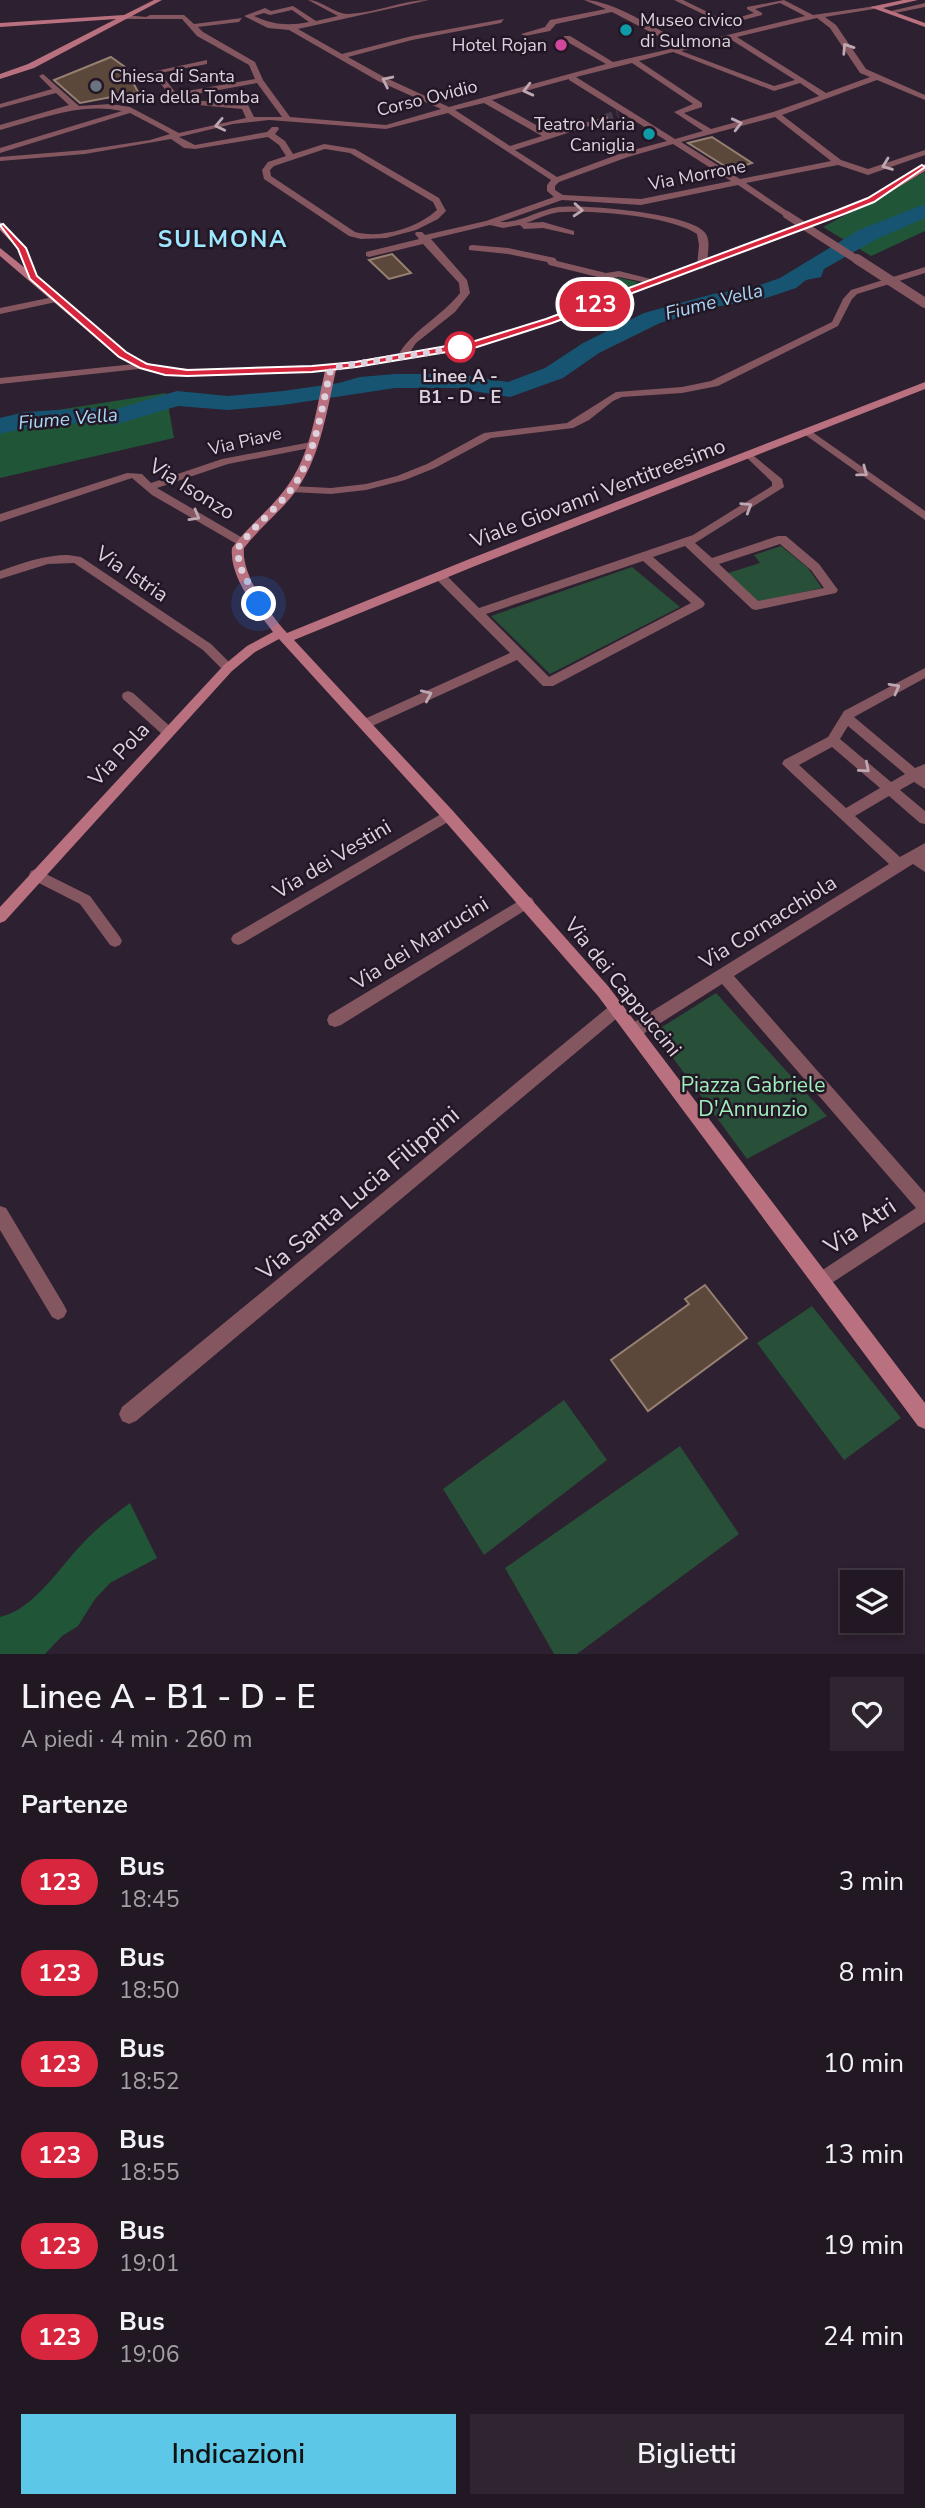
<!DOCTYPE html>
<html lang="it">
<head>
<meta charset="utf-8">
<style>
  body { margin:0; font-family:"Nunito Sans",sans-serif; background:#2e2531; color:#f1f3f6; height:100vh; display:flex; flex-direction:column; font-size:26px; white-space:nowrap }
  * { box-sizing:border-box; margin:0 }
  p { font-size:23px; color:#a2a0a6 }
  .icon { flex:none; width:38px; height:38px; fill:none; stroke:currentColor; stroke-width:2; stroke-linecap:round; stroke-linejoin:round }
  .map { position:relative; height:1654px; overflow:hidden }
  .sheet { display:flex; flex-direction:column; background:#221824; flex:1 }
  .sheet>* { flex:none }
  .badge { padding:0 14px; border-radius:23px; font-size:24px; line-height:46px }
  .buttons { position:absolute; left:840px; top:1570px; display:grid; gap:14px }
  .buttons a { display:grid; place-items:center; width:63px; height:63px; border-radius:0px; background:#221824; box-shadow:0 4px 10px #0003,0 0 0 2px #3f3741; font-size:35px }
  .you { position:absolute; width:35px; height:35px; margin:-18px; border:5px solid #fff; border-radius:50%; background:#1a73e8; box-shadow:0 0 0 10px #1a73e833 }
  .map>.badge { position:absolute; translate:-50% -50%; box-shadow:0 0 0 4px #fff }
  h2 { padding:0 21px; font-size:26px; line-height:63px }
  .round { display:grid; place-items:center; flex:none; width:74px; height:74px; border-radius:0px; background:#2e2531 }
  .summary { display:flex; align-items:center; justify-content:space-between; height:119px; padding:0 21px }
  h1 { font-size:33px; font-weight:600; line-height:52px }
  .primary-button { display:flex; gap:14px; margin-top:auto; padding:14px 21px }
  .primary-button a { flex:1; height:80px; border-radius:0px; background:#5cc7e7; color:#111; font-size:28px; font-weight:600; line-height:80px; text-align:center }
  .primary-button a+a { background:#2e2531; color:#f1f3f6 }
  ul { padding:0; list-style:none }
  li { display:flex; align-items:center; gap:21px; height:91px; padding:0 21px }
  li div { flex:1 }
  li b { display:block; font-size:26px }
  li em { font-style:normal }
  li .badge { min-width:77px; font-weight:700; text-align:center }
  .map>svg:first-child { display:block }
  .green { fill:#284f37 }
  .forest { fill:#205637 }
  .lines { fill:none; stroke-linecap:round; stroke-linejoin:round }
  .river { fill:#175472; fill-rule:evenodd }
  .building { fill:#5c483b; stroke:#978072; stroke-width:2 }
  .street-tunnel { stroke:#473b4a; stroke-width:8; stroke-dasharray:8 4.5; stroke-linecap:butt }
  .street { fill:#84565f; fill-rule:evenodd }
  .secondary { fill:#ba717f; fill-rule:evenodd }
  .street-bridge-far1 { stroke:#84565f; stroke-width:8 }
  .street-bridge { stroke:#84565f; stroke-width:10 }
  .oneway { stroke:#bda7b1 }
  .line { fill:#d7263d; stroke:#fff; stroke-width:2 }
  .walk { stroke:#dbd2dd; stroke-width:7; stroke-dasharray:0 12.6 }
  .culture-dot { fill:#0f9aa8; stroke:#231726; stroke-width:2.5 }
  .hotel-dot { fill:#d1479c; stroke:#231726; stroke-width:2.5 }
  .worship-dot { fill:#6b7280; stroke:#231726; stroke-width:2.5 }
  .stop-dot { fill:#fff; stroke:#d7263d; stroke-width:3.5 }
  .labels { text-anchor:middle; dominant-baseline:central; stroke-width:5; stroke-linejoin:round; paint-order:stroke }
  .far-poi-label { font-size:18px; fill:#dbd2dd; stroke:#231726; text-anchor:start }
  .far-street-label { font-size:18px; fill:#dbd2dd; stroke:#231726 }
  .far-stop-label { font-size:18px; font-weight:bold; fill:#dbd2dd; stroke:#231726 }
  .far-water-label { font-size:19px; font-style:italic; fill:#a7d8f5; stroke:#231726 }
  .street-label { font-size:21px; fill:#dbd2dd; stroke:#231726 }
  .park-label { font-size:21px; fill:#9eefba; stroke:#231726 }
  .far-district-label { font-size:23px; font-weight:bold; letter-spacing:2px; fill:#9de7ff; stroke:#231726 }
  .near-street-label { font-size:24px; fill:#dbd2dd; stroke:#231726 }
</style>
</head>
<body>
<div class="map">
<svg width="925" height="1654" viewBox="0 0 925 1654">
  <rect width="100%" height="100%" fill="#2d2030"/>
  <path class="green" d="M781,546l27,22 14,20 -65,14 -29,-29 32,-10 -6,-8z
    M632,567l48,40 -130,67 -59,-58z
    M716,993l111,123 -80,43 -93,-127z
    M812,1306l89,112 -57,42 -87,-117z
    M564,1400l43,60 -123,95 -41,-66z
    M680,1446l59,88 -162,120h-23l-49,-86z"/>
  <path class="forest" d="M925,172v59l-54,25 -48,-29z
    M619,278l19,4 -8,6 -54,18 -4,-2c6,-17 31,-24 47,-26z
    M166,393l8,45 -174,40v-59z
    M130,1503l27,55 -47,25 -15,16 -17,27 -16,10 -17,18h-45v-37c35,-8 60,-51 84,-75 14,-15 30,-27 46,-39z"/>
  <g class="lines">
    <path class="river" d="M925,204v14l-50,22 -51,29 -3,8 -15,3 -10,8 -33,11 -48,8 -55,16 -61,30 -36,25 -53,19 -55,-9h-60l-112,17 -55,5 -50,-4 -64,19 -24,-3 -65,6 -25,6v-16l25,-6 65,-4 23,2 64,-19 51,5 55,-5 56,-8 21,-6 35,-3h60l53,8 37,-14 38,-25 61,-30 69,-19 38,-6 29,-10 79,-48z"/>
  </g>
  <path class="building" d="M111,57l14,10 13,25 -58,11 -26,-23z
    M712,137l40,26 -21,7 -43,-27z
    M392,254l19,19 -22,6 -20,-19z
    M705,1285l42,53 -99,73 -37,-51 78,-56 -4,-5z"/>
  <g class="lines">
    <path class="street-tunnel" d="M605,118l13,-4"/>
    <path class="street" d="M308,0c14,0 26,14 40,14 28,-1 54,-14 81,-14l-131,29 44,25 70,-18 92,-17 -3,4 -89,17 -64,17 36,20 65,30 157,-43 -42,-24v-4h6l43,26 66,-15 -67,-35 -56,12 -6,7 -25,5 -4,-2 24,-7 5,-7 56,-11 -22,-9c29,0 75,31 103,45l118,-29 -25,-13 -25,6 7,4v2l-30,8 4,3 -4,2 -58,-28h9l43,21 28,-8 -7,-4v-2l37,-7 29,15 63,-9 -2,3 -49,8 11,8 30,44 59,26v5l-48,-20 -95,35 59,45 27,9 57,-19v5l-57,20 -30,-10 -92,18 44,30 1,2 -4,3 -49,-33 -97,20 -79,-5 -62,22c21,1 38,-12 58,-15 24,-3 136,6 148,27 5,8 1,22 1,32l-5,3 -5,-3 2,-21 -2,-11c-25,-18 -103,-24 -134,-22 -13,0 -25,7 -37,11l17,-1 31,9v4l-31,-7 -19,1 -4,-4 -17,3 -13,-3 -59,14 36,41 3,13 -15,19 -39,31 -6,9 1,5 -5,3 -4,-1 -2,-7c16,-24 43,-37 60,-59l-1,-10 -36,-39 -54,13 -3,-1v-4l53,-13 -4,-5 1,-2h6l3,3 61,-14 68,-24 -7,-6v-6l4,-5 -103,-67 -62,16 -117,-9 -36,4 -54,13 16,8 72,-13 5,-5h6l1,2 -4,5 10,7 8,13 31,-10 31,5 84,49 7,13 -8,8 -22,11 -30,8 -25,1 -12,-3 -85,-57 -2,-9 6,-8 18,-6 -7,-11 -11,-8 -73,12 -11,-1 -13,-9 -86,15 -85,7v-4l85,-7 65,-10 20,-6 -40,-21 -130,40v-5l122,-37c-42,-9 -81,8 -122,19v-5l69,-20 -13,-12 -56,15v-4l52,-15 -13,-13 4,-2 36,32 32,-2 19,3 49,26 67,-15 -4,-9 -66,-6 -25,-31 56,-12v4l-47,9 16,20 79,-14 -6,-14 -52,-29 -15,-17h-60l3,-4 21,2 4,-2h34l10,9 48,-6 -3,4 -41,5 5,5 52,30 8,18 27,37 96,8 55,-16 -63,-28 -89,-51 -21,-2 -24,-12 21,-8 6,3 22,-5 23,15 22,-5zM292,10l17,12c-21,4 -35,3 -55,-6l10,-3 6,2zM817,18l13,10 30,45 10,4 -44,16 -89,-56zM730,39l65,41 -21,6 -93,-35zM673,52l101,39 26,-8 19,13 -46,16 -62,17 -27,-16 18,-6v-4l-63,-42zM632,63l61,41 -19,8 29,19 -28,8 -99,-62zM569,79v1l98,61 -45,12 -65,24 -42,-27 93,-30v-4l-58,17 -58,-33zM257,83l25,34h-28l-6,-12 -67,-6 -1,-2zM484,103l58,33 -32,10 -55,-36zM775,117l56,44 -91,18 -59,-37zM673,144l58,37 -90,18 -78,-4 -8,-5v-4l4,-4 69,-25zM325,149l25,4 83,49 4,8c-20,18 -56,29 -82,22l-84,-56 -1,-6 4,-4z
      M925,3v4l-30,6 -4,-2z
      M472,245l36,3 47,10 2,3 49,12 13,-2 44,11 -5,3 -39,-8 -13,2 -57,-14 -2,-3 -39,-8 -39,-4v-4z
      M925,267v6l-68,21 -5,5 -14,27 -120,60 -36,7 -60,4 -9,4 -24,19 -16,8 -82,10 -56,30 -30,12 -39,10 -35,4 -40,-2 -6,-3 6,-3 40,2 35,-4 31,-8 30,-12 57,-31 83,-10 49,-31 66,-5 29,-6 121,-59 11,-23 8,-9z
      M58,296l3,1v4l-61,13v-6z
      M144,363l5,3 -1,2 -148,16v-6z
      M808,429l117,82v9l-121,-86v-4z
      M311,442l4,1v4l-87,17 -71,24 89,52 2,3 -6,4 -90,-52 -20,-17 -132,44v-8l127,-41 15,1 9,9 71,-24z
      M749,452l33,27 2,8 -89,56 17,15 66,-22h8l33,28 19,26 -2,3 -80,17 -4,-1 -67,-63 -32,11 50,44 2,3 -2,3 -150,79h-10l-26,-26 -147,67h-10l-2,-3 2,-3 150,-68 -74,-74v-6h8l35,35 214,-73 79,-49v-4l-28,-27zM780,544l31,26 13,18 -66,13 -39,-37zM643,561l48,42 -142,74 -63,-63z
      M68,555l13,2 130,87 21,21 2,3 -2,3h-8l-21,-21 -129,-87 -26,1 -48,15v-8c22,-8 44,-16 68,-16z
      M925,668v10l-71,39 61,51 10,-4v25l-11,-7 -14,8 25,21v13l-5,-1 -31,-27 -34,20 45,41 25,-14v29l-12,-8 -179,112 191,217v29l-104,68 -6,-3 -3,-6 3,-6 101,-67 -194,-224 -82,52 -6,2 -6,-2 -2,-5 2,-5 261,-162 -107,-100 2,-4 44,-23 16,-26zM848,726l57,48 -14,8 -51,-43zM832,747l48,41 -34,20 -47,-43z
      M128,691l5,2 40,36 2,3 -2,3h-10l-40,-36 -1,-3 1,-3z
      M448,810l5,1 2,4 -2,4 -210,124 -5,2 -5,-2 -2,-4 2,-4z
      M36,869l54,27 30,41 2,4 -2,4 -5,2 -5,-2 -30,-41 -49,-25 -2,-4 2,-4z
      M527,896l5,2 2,4 -2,4 -191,119 -6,2 -6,-2 -2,-5 2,-5z
      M617,1002l5,2 3,5 -3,5 -486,407 -7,3 -7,-3 -3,-7 3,-7 490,-403z
      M0,1206l6,2 58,97 3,6 -3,6 -6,3 -6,-3 -52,-87z"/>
    <path class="secondary" d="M154,0h8l-128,68 -34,11v-5l28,-10 88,-45 -116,8v-4l124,-8z
      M903,0h15l-35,8 42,15v4l-55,-20z
      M925,164v7l-51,31 -322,121 -75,24 -141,23c-9,40 -15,84 -38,118 -15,22 -38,39 -54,60 -3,27 26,66 43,85l185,-75 453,-176v7l-445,175 -186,76 159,171 155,175 317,417v26l-7,-3 -320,-430 -155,-177 -164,-180 -24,13 -23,19 -227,250 -5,2v-16l224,-242 23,-19 26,-14c-17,-23 -44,-55 -41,-84 16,-22 38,-38 54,-60 25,-33 30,-78 39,-117l-117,5 -57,-4 -33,-15 -118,-101v-8l25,20 -7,-19 -18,-19v-8l27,26 10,29 89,76 31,14 51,3 123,-5 144,-24 71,-22 322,-121z"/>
    <path class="street-bridge-far1" d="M787,215l72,46"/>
    <path class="street-bridge" d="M857,259l68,44"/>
  </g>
  <defs><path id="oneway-chevron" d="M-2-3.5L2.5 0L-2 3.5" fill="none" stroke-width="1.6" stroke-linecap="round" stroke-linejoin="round" transform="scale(1.75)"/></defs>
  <g class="oneway">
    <use href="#oneway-chevron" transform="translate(847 48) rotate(-123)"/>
    <use href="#oneway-chevron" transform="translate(387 81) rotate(-154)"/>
    <use href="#oneway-chevron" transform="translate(528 90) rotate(166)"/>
    <use href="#oneway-chevron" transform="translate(737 124) rotate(-14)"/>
    <use href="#oneway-chevron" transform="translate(220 125) rotate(168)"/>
    <use href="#oneway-chevron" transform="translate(887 165) rotate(159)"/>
    <use href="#oneway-chevron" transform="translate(578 210) rotate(4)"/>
    <use href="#oneway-chevron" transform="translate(863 472) rotate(36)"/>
    <use href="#oneway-chevron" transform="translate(747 507) rotate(-32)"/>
    <use href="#oneway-chevron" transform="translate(195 516) rotate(30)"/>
    <use href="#oneway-chevron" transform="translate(895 688) rotate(-29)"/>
    <use href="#oneway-chevron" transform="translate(427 695) rotate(-24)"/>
    <use href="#oneway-chevron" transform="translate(865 768) rotate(41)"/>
  </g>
  <path class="line" d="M922,165l3,2 -51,35 -30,12 -292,109 -75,24 -121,20 -44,5 -125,4 -22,-1 -25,-7 -21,-11 -89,-78 -12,-30 -18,-24 3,-1 23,24 11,28 89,76 21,12 40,6 125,-4 44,-4 119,-21 71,-22 292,-109 30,-12z"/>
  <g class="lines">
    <path class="walk" d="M259,604l-20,-39 -1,-17c15,-22 39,-39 55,-61 23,-33 29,-81 38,-119l131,-21h-2"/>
  </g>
  <g class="culture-dot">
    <circle cx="626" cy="30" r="7"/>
    <circle cx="649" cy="134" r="7"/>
  </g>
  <circle class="hotel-dot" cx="561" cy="45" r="7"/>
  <circle class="worship-dot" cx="96" cy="86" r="7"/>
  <circle class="stop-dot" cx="460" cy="347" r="14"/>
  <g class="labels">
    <g class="far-poi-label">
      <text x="640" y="20">Museo civico<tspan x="640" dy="21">di Sulmona</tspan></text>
      <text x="547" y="45" text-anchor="end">Hotel Rojan</text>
      <text x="110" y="76">Chiesa di Santa<tspan x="110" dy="21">Maria della Tomba</tspan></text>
      <text x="635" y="124" text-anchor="end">Teatro Maria<tspan x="635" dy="21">Caniglia</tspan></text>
    </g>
    <g class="far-street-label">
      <text transform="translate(427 98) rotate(-14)">Corso Ovidio</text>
      <text transform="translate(697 175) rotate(-11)">Via Morrone</text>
      <text transform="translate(245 441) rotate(-13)">Via Piave</text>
    </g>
    <g class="far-stop-label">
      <text x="460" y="376">Linee A -<tspan x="460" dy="21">B1 - D - E</tspan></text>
    </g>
    <g class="far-water-label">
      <text transform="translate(714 302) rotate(-14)">Fiume Vella</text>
      <text transform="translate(68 419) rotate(-5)">Fiume Vella</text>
    </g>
    <g class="street-label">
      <text transform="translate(192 489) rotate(32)">Via Isonzo</text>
      <text transform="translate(598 493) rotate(-21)">Viale Giovanni Ventitreesimo</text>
      <text transform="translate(132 574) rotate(34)">Via Istria</text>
      <text transform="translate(119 754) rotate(-47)">Via Pola</text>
      <text transform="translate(332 859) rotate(-31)">Via dei Vestini</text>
      <text transform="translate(768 922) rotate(-32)">Via Cornacchiola</text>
      <text transform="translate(420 943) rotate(-32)">Via dei Marrucini</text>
      <text transform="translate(623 987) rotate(51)">Via dei Cappuccini</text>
    </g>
    <g class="park-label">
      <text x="753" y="1085">Piazza Gabriele<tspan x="753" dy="24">D'Annunzio</tspan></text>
    </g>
    <g class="far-district-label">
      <text x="223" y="239">SULMONA</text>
    </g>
    <g class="near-street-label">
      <text transform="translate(358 1193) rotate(-40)">Via Santa Lucia Filippini</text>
      <text transform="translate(860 1226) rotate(-34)">Via Atri</text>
    </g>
  </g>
</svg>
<div class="buttons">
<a><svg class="icon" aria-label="layers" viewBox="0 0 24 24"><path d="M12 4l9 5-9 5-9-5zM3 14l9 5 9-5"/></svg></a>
</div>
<div class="you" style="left:259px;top:604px"></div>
<b class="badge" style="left:595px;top:304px;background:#d7263d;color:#fff">123</b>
</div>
<section class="sheet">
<div class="summary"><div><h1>Linee A - B1 - D - E</h1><p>A piedi · 4 min · 260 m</p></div><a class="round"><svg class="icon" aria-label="heart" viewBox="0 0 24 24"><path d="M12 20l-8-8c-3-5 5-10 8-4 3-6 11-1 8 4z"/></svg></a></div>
<h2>Partenze</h2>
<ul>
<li><span class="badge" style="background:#d7263d;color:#fff">123</span><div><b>Bus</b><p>18:45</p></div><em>3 min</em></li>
<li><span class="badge" style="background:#d7263d;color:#fff">123</span><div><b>Bus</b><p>18:50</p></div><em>8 min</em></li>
<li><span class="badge" style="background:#d7263d;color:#fff">123</span><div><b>Bus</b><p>18:52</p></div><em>10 min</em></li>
<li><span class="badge" style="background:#d7263d;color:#fff">123</span><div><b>Bus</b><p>18:55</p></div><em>13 min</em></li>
<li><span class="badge" style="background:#d7263d;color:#fff">123</span><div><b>Bus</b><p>19:01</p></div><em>19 min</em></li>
<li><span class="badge" style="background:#d7263d;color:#fff">123</span><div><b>Bus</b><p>19:06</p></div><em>24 min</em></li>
</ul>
<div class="primary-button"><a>Indicazioni</a><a>Biglietti</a></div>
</section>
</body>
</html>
